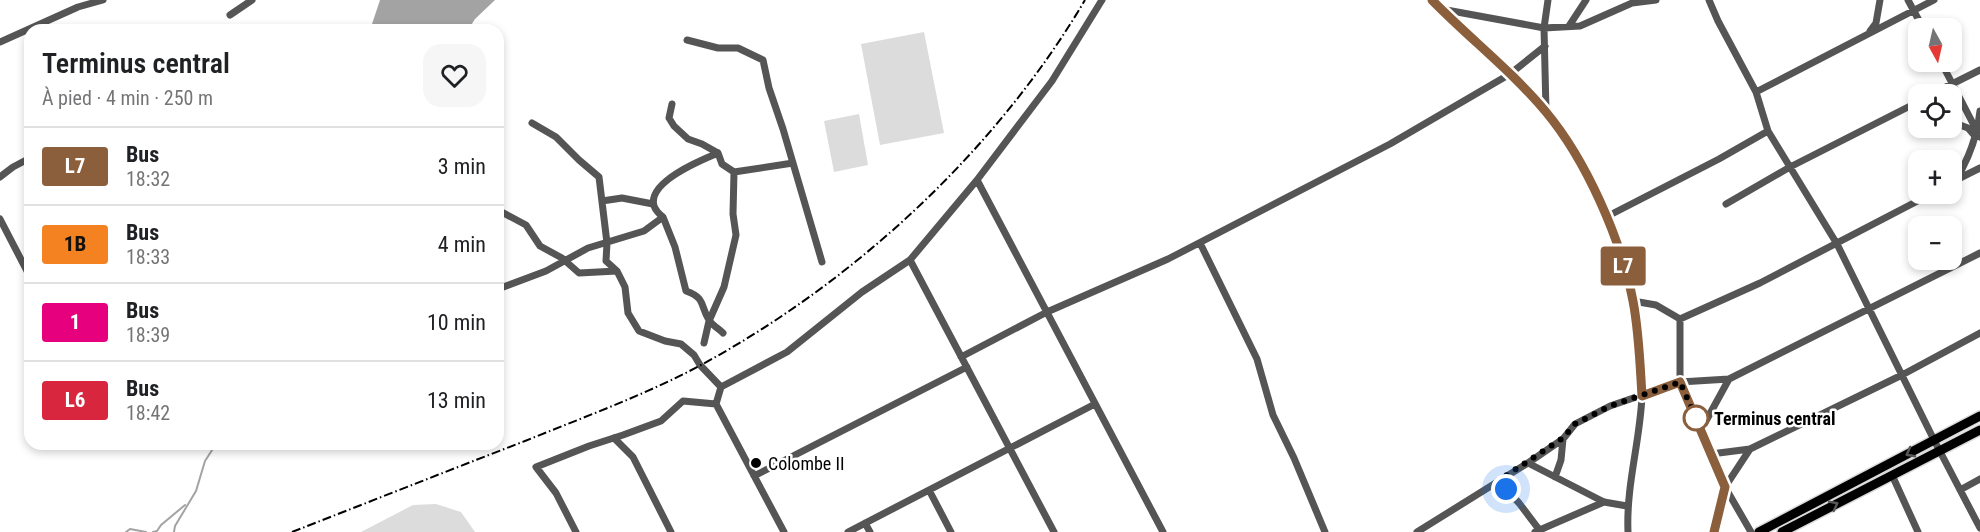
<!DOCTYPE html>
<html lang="fr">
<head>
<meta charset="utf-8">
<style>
  body { margin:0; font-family:"Roboto Condensed",sans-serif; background:#f6f6f6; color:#202124; height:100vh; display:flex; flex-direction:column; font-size:22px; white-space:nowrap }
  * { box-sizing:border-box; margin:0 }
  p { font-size:20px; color:#757577 }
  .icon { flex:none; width:33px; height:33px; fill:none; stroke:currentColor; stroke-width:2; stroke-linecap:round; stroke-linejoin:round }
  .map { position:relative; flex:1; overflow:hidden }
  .sheet { position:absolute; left:24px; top:24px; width:480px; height:426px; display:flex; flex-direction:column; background:#fff; border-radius:18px; box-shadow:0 3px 9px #0003 }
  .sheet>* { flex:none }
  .badge { padding:0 12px; border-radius:4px; font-size:21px; line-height:39px }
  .needle { width:39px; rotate:172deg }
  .controls { position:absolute; left:1908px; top:18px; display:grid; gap:12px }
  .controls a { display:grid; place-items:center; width:54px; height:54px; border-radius:12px; background:#fff; box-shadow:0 3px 9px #0003; font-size:30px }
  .you { position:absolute; width:30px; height:30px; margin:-15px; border:4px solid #fff; border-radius:50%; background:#1a73e8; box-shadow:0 0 0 9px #1a73e833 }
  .map>.badge { position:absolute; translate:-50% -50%; box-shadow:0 0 0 3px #fff }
  .round { display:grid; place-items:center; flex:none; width:63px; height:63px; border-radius:18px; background:#f6f6f6 }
  .summary { display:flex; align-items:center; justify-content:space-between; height:102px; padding:0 18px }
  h1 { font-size:28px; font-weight:600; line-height:45px }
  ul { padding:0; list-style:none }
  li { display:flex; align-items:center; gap:18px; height:78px; padding:0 18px; border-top:2px solid #e0e0e0 }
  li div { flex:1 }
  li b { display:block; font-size:22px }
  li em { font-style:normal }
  li .badge { min-width:66px; font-weight:700; text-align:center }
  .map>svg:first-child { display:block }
  .green { fill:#dcdcdc }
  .water { fill:#a3a3a3 }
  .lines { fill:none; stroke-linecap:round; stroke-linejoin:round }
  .stream { stroke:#a3a3a3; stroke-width:2 }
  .major-casing { stroke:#dbdbdb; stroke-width:12 }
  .minor { stroke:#555; stroke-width:7 }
  .major { stroke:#000; stroke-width:9 }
  .rail { stroke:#000; stroke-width:2; stroke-dasharray:9 3 1.5 3; stroke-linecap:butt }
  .oneway { stroke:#595959 }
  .line-casing { stroke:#fff; stroke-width:14 }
  .line { stroke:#8b5e3c; stroke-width:9 }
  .walk { stroke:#000; stroke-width:6; stroke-dasharray:0 10.8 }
  .stop-dot { fill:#fff; stroke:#8b5e3c; stroke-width:3 }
  .poi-dot { fill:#000; stroke:#fff; stroke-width:2 }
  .labels { text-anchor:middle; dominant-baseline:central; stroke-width:5; stroke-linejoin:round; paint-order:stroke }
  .stop-label { font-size:18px; font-weight:bold; fill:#000; stroke:#fff; text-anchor:start }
  .poi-label { font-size:18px; fill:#000; stroke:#fff; text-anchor:start }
</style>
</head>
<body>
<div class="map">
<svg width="1980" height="532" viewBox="0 0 1980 532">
  <rect width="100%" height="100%" fill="#fff"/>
  <path class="green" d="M924,32l20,101 -64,12 -19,-101z
    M859,114l9,51 -34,7 -10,-51z
    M436,504l25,8 14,20h-114l52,-27z"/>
  <path class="water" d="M380,0h115l-20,19 -7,11h-98z"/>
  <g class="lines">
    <path class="stream" d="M126,532l4,-3 16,3
      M153,532l4,-1 4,-6 24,-20
      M174,532l1,-6 21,-35 9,-30 11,-17"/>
    <g class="major-casing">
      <path id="major" d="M1759,532l221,-116
        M1782,532l198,-102"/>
    </g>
    <path class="minor" d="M1432,0c36,39 80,71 114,112 40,48 75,128 87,189 4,19 5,39 6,59 1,12 3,24 3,36 -2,46 -16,89 -14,136
      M1709,0l9,21 38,71 12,39 69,113 97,196 46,88
      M1908,0l15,28
      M1632,3l24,-3
      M1441,9l103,19 36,-2 52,-23 3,-3
      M230,15l22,-15
      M1569,26l17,-26
      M1870,31l6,-8 4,-23
      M687,40l31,8h20l25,12 6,28 14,41 39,133
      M0,42l78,-35 25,-7
      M1941,62l39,75
      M1756,92l178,-92
      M1932,94l48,-24
      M672,104l-3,14 5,8 14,13 14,5 16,9 4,11 12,8 -1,42 3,21 -12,52 -15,34 -5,22
      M1546,111l-2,-83 4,-28
      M1952,122l16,6 6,7 4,-3
      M532,123l24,14 23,23 20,17 8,66 -1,18 11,10
      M718,153c-17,7 -71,29 -64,53 2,5 5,8 9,11l12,30 11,44c20,7 14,15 23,29 3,5 10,9 14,13
      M734,172l59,-9
      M0,177l13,-10 17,-9
      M977,180l186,352
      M1956,180l24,-12
      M1955,181c14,-22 22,-44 25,-70
      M602,201l20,-3 31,6
      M1726,204l64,-37 128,-65
      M498,210l28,15 14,21 22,12 17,15 38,-2 8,16 3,26 11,18 26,10 16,3 13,11 6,10 21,22
      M1606,217l113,-58 49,-28
      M0,219l28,54
      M1200,243l57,116 16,56 21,43 31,74
      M910,260l144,272
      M498,289l48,-18 42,-23 56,-17 19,-14
      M1633,301l23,4 24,14v63l45,105 -11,45
      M1680,319l80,-36 171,-89
      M961,357l86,-45 121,-53 222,-115 120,-70 35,-28
      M1701,430l28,-51
      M614,438l19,19 38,75
      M1750,449l-25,38 26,45
      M1711,454l39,-5 152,-74 78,-42
      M1528,463l76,39 23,4
      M1892,475l26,57
      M754,476l213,-109
      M1555,477l6,-17 2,-21
      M1498,481l21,22 22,29
      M929,490l22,42
      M1960,490l20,-11
      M865,523l5,9
      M576,532l-20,-39 -20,-26 53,-21 34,-11 38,-14 22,-20 33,3
      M784,532l-68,-128 5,-17 66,-35 75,-60 48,-32 67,-80 75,-99 50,-81
      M848,532l247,-128
      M1417,532l111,-69 35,-24 12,-15 35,-18 70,-24 49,-3 251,-126
      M1535,532l69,-30"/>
    <use href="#major" class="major"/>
    <path class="rail" d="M292,532c77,-30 155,-61 233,-91 59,-24 120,-46 176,-76 153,-83 295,-214 384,-365"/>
  </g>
  <defs><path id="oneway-chevron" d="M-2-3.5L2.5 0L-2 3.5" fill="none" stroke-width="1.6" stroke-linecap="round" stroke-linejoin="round" transform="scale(1.5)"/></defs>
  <g class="oneway">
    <use href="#oneway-chevron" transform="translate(1910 453) rotate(152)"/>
    <use href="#oneway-chevron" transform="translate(1834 505) rotate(-27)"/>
  </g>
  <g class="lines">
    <g class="line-casing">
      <path id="line" d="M1432,0c37,38 80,71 114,112 40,48 75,127 87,189 6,31 7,63 9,95l38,-14 45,105 -11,45"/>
    </g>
    <use href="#line" class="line"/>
    <path class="walk" d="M1506,489l-8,-8 65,-43 12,-14 35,-18 70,-24 16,36"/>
  </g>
  <circle class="stop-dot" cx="1696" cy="418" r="12"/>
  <circle class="poi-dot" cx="756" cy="463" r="6"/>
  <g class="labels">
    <g class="stop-label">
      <text x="1714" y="418">Terminus central</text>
    </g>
    <g class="poi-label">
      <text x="768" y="463">Colombe II</text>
    </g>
  </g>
</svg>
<div class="controls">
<a><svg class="needle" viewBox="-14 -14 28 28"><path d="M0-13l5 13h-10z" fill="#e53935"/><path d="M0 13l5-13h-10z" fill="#757577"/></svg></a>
<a><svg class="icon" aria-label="locate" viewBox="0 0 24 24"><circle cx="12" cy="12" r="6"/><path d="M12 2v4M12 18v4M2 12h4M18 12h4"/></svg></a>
<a>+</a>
<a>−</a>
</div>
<div class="you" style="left:1506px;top:489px"></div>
<b class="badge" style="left:1623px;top:266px;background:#8b5e3c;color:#fff">L7</b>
<section class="sheet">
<div class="summary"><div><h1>Terminus central</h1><p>À pied · 4 min · 250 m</p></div><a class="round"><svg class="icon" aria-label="heart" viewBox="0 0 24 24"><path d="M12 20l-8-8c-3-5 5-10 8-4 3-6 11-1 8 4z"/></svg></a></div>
<ul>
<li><span class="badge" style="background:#8b5e3c;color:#fff">L7</span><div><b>Bus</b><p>18:32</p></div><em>3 min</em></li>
<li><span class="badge" style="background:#f58220;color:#111">1B</span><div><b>Bus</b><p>18:33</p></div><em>4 min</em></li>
<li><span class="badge" style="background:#e6007e;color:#fff">1</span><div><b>Bus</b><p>18:39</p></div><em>10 min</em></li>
<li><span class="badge" style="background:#d7263d;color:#fff">L6</span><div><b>Bus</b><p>18:42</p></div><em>13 min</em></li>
</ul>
</section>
</div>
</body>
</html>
